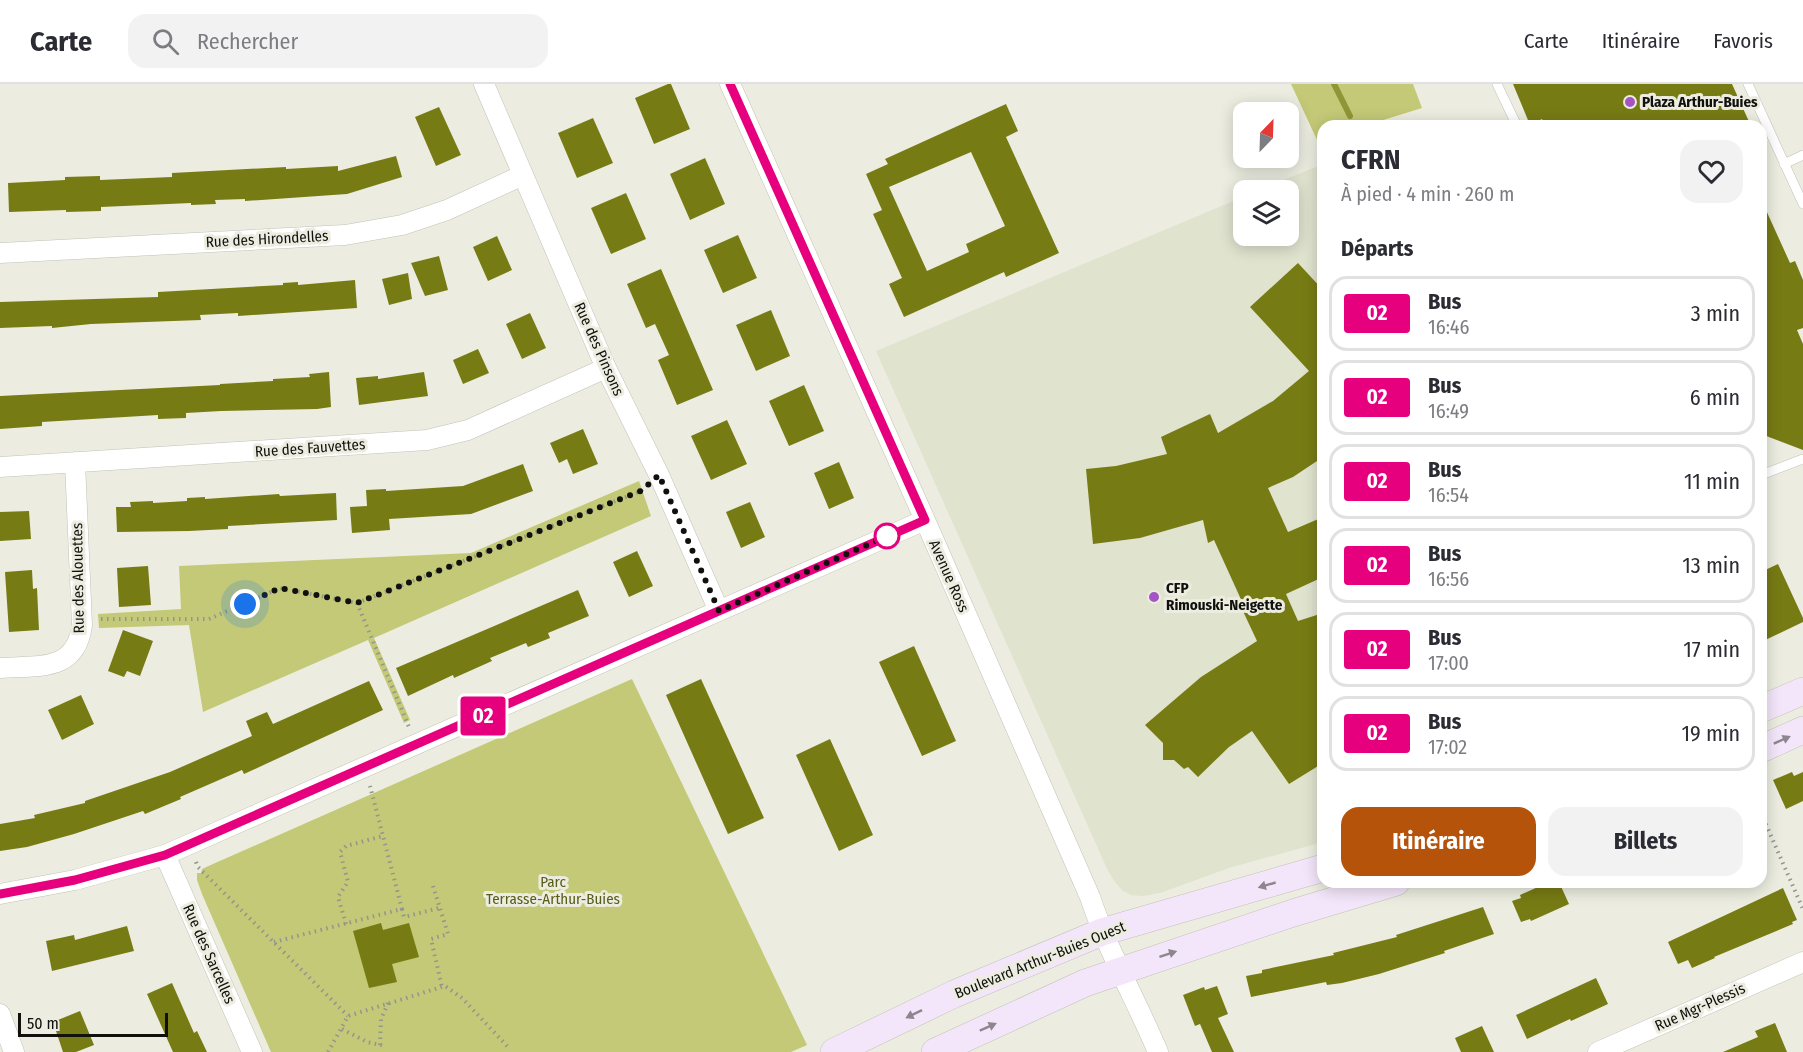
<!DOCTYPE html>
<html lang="fr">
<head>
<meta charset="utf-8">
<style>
  body { margin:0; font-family:"Fira Sans Condensed",sans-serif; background:#f2f2f3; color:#2b2b33; height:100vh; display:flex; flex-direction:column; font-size:22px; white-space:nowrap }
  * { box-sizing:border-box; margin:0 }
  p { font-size:20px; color:#7c7c81 }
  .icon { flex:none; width:33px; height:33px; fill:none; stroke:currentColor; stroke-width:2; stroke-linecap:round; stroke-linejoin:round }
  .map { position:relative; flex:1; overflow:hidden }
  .details { position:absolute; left:1317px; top:36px; width:450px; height:768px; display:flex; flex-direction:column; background:#fff; border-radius:18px; box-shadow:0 3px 15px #0003 }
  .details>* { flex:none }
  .badge { padding:0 12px; border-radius:4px; font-size:21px; line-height:39px }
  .needle { width:39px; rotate:23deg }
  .buttons { position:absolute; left:1233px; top:18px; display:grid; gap:12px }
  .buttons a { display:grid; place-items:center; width:66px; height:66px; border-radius:12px; background:#fff; box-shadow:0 3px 15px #0003; font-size:30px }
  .scale { position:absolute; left:18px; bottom:15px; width:150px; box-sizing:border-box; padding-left:6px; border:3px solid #10110d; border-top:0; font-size:16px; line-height:21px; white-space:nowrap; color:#10110d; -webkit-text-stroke:4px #ecede0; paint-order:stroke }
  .you { position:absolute; width:30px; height:30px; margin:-15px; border:4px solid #fff; border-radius:50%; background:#1a73e8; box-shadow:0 0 0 9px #1a73e833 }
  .map>.badge { position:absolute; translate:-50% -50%; box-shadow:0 0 0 3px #fff }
  h2 { padding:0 24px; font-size:22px; line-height:54px }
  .round { display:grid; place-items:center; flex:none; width:63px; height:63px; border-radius:18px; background:#f2f2f3 }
  .summary { display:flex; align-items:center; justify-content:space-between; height:102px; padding:0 24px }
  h1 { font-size:28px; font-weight:700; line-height:45px }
  .action { display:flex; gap:12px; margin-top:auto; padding:12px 24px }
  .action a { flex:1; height:69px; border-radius:18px; background:#b45309; color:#fff; font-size:24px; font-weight:700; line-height:69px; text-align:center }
  .action a+a { background:#f2f2f3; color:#2b2b33 }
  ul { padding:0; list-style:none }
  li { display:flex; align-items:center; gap:18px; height:75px; margin:0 12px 9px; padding:0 12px; border:3px solid #e1e1e2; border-radius:18px }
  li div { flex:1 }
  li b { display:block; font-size:22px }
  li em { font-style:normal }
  li .badge { min-width:66px; font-weight:700; text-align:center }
  header { display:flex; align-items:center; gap:36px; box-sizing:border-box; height:84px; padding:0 30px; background:#fff; border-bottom:2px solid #e1e1e2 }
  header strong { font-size:28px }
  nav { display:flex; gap:33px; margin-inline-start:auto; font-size:21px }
  .search { width:420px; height:54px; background:#f2f2f3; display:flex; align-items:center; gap:15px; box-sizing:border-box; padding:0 21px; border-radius:18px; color:#7c7c81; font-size:22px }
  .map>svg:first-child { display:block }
  .built { fill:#e0e3ce }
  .green { fill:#c3c976 }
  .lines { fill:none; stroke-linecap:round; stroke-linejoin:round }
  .stream { stroke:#909536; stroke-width:6 }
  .building { fill:#777b14; fill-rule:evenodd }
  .lane-casing { stroke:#c1c2b6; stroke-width:10 }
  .street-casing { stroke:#c1c2b6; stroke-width:21 }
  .secondary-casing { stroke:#c1c2b6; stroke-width:28 }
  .path { stroke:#94958c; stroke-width:4; stroke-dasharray:1.5 4.5; stroke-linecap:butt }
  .lane { stroke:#fff; stroke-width:9 }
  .street { stroke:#fff; stroke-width:20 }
  .secondary { stroke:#f4e6fa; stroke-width:27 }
  .oneway { fill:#8d868f }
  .line-casing { stroke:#fff; stroke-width:14 }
  .line { stroke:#e6007e; stroke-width:9 }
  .walk { stroke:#10110d; stroke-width:6; stroke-dasharray:0 10.8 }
  .poi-dot { fill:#a554c5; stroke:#ecede0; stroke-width:2 }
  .stop-dot { fill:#fff; stroke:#e6007e; stroke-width:3 }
  .labels { text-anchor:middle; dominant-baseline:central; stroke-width:6; stroke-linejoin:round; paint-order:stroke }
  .poi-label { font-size:15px; font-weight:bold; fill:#10110d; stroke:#ecede0; text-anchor:start }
  .street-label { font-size:15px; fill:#10110d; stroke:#ecede0 }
  .park-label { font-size:15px; fill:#595c18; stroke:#ecede0 }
</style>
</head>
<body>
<header>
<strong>Carte</strong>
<div class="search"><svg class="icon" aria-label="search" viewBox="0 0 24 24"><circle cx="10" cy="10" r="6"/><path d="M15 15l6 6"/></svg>Rechercher</div>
<nav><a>Carte</a><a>Itinéraire</a><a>Favoris</a></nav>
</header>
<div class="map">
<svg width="1803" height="968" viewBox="0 0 1803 968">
  <rect width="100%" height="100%" fill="#ecede0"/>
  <path class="built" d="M1323,80v678l-94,26 -69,25 -17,3 -12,-1 -8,-4 -8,-9 -7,-11 -232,-520 367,-154 1,39h44v-46h-29z"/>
  <path class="green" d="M1291,0h122l9,24 -58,18h-41v12l-6,2z
    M639,397l12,35 -277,122 36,82 -6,3 -36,-83 -165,72 -14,-87 -90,3 -1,-14 83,-5 -2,-43 292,-13z
    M632,595l175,366 -16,7h-520l-69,-158 -5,-14v-7h4l1,-4 11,-5z"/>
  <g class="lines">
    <path class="stream" d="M1334,0l16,32"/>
  </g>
  <path class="building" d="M668,0h3l19,45 -36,15 -19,-46z
    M1513,0h219l19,42h-206l-3,-7 -12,6z
    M1006,20l12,27 -12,6 53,116 -53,24 -2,-5 -100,45 -15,-33 13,-6 -29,-64 9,-4 -16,-36 22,-10 -3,-5zM971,68l34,74 -39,18 3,8 -42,19 -38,-84z
    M439,23l22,48 -25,11 -21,-49z
    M593,34l20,45 -36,15 -19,-45z
    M396,72l6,21 -55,17 -102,7v-2l-30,1 1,4 -25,1v-2l-90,4v4l-35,1v-2l-57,2 -1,-29 57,-3v-3l35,-1v4l72,-3v-4l114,-6v2l52,-3v5z
    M705,74l20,46 -35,16 -20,-46z
    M626,109l20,46 -35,15 -20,-46z
    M1761,115l29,64 5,-2 8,19v48l-6,2 6,14v106l-42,-16z
    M738,151l19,43 -34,15 -19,-43z
    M497,152l15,34 -24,11 -15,-34z
    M439,172l9,34 -23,6 -14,-33z
    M1298,179l25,27v167l-30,20 -25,11 20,44 35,-15v60l-37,17 12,27 25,-8v150l-34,21 -37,-53 -23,16 -31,30 -10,-10 -4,2 -10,-9h-11v-17l-18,-18 56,-48 56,-36 -16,-34 3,-1 -30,-66 -6,3 -5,-23 -63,18 -47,6 -7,-75 30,-3 51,-12 -6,-17 49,-23 8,19 55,-32 36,-30 -59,-64z
    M661,185l52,121 -36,15 -19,-45 11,-5 -14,-31 -9,4 -19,-44z
    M408,189l4,26 -23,6 -7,-26z
    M355,196l2,28 -119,8v-3l-38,2 1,5 -110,4 -39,4v-2l-52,2v-26l158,-5v-5l125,-7v-2l15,-1v3z
    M771,226l19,46 -34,15 -20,-46z
    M530,229l16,35 -24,11 -16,-35z
    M478,265l11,24 -26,11 -10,-24z
    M329,288l2,35 -14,2 -96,2 -35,2v5l-28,1v-4l-116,7v4l-42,3v-33l220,-11v-1l53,-3v-2l37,-2 -1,-3z
    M424,288l4,24 -69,9 -3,-27 22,-2v3z
    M804,301l20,46 -35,15 -20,-45z
    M727,336l20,44 -36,16 -20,-44z
    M583,345l15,35 -25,10 -6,-15 -8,4 -9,-20z
    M839,378l15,36 -25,11 -15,-36z
    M523,380l10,27 -62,23 -82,5 1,11 -38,3 -2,-26 17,-1 -1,-16 20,-1v2l77,-5z
    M336,409l1,27 -109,6v3l-39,2 -72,1 -1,-25h15l-1,-5 23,-1v2l34,-2v-3l18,-1v2l74,-5 1,2z
    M750,418l15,35 -24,11 -15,-36z
    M29,427l2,28 -31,2v-29z
    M637,467l16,35 -24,11 -16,-35z
    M1778,480l25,54v4l-42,20v-70z
    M148,482l3,39 -32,2 -2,-39z
    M32,486l1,19 4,-1 2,42 -30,2 -4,-60z
    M578,506l11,26 -41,17 2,5 -22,9 -2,-4 -36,15 2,3 -38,17 -1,-3 -45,21 -12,-28z
    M123,546l30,11 -13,35 -13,-5 -3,6 -16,-6z
    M914,562l42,95 -34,15 -43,-94z
    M701,595l63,139 -36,16 -62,-139z
    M369,597l14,29 -139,64 -2,-4 -62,27 1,2 -36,15 -2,-3 -69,23 -47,13 -27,4v-27l35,-6 -1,-3 51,-12v-2l85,-29 82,-36 -6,-15 21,-9 6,12z
    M81,611l13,29 -32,16 -14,-30z
    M830,655l43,96 -34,16 -43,-96z
    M1792,688l2,4 9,-4v29l-17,8 -13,-29z
    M1549,798h10l10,22 -38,17 -1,-2 -9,3 -9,-21 9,-3 -1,-3z
    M1783,804l14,32 -5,2 1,2 -79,33 1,1 -23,10 -4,-8 -10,4 -10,-22z
    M1483,823l11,27 -50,17 1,2 -66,21 -37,9 -15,2 -1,-3 -75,15 -5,-21 16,-3v-3l72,-15 -1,-2 64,-16 -1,-2z
    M381,839l2,7 26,-7 10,34 -27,7 5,18 -28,6 -16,-57z
    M127,842l7,25 -82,20 -6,-30 28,-6 1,5z
    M1596,894l12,26 -37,17 -1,-2 -43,20 -11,-24z
    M172,899l22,50 3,-2 10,21h-34l-26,-58z
    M1217,902l11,28 -10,4 16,34h-22l-12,-28 -5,2 -12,-31 21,-8 1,3z
    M80,927l14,34 -18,7h-13l-10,-30z
    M1775,939l12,29h-64l35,-15 -3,-6z
    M1482,942l12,26h-33l-6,-14z"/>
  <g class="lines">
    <g class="lane-casing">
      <path id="lane" d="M1497,0l20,42
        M1748,0l55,120
        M1784,80l19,-9
        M1761,391l42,-16"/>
    </g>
    <g class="street-casing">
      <path id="street" d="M484,0l122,284 53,107 60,136
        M730,0l195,436 165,377c18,54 46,103 68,155
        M0,169l345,-18 57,-10 45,-15 76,-35
        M0,383l427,-27 41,-10 138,-62
        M0,584c38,-3 76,5 82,-43l-7,-163
        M165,771l87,197
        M0,810l75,-14 90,-25 760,-335
        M0,930l14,38
        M1598,968l205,-90"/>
    </g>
    <g class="secondary-casing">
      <path id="secondary" d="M1761,625l42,-18
        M1761,665l42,-19
        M834,968l120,-58 148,-62 221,-64
        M935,968l150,-69 208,-70 103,-31"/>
    </g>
    <path class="path" d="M357,519l52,124
      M101,535h108l71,-31 77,15 284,-112 3,-3
      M1761,729l42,96
      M196,778l2,5 150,149
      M433,802l15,48 -17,5 11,48
      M402,825l2,8 35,-9
      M346,840l-8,-27 10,-15 -8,-30 6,-6 37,-10
      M274,858l128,-33 -32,-123
      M342,945l25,13 19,4
      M380,961l1,-26 7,-16
      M328,968l20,-36 97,-30 17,12 46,49"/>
    <use href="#lane" class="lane"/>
    <use href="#street" class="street"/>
    <use href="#secondary" class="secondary"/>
  </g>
  <defs><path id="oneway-solid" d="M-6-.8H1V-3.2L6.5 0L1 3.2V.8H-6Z" transform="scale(1.5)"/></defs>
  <g class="oneway">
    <use href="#oneway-solid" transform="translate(1782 656) rotate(-24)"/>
    <use href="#oneway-solid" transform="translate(1267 801) rotate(164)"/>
    <use href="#oneway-solid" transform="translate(1168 870) rotate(-18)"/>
    <use href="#oneway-solid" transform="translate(914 930) rotate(154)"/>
    <use href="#oneway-solid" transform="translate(988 943) rotate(-24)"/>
  </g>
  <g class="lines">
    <g class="line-casing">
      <path id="line" d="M0,810l75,-14 90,-25 760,-335 -195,-436"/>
    </g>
    <use href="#line" class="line"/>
    <path class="walk" d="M245,520l35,-16 77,15 284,-112 18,-16 60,136 175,-78 -7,3"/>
  </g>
  <g class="poi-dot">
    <circle cx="1630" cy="18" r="6"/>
    <circle cx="1154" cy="513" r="6"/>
  </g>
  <circle class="stop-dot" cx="887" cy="452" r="12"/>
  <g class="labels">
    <g class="poi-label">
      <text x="1642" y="18">Plaza Arthur-Buies</text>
      <text x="1166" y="504">CFP<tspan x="1166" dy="17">Rimouski-Neigette</tspan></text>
    </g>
    <g class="street-label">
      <text transform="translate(267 155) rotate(-3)">Rue des Hirondelles</text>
      <text transform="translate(599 265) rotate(66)">Rue des Pinsons</text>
      <text transform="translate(310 364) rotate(-4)">Rue des Fauvettes</text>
      <text transform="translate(949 492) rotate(66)">Avenue Ross</text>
      <text transform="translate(78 494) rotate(-91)">Rue des Alouettes</text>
      <text transform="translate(209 870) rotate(66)">Rue des Sarcelles</text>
      <text transform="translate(1040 876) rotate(-22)">Boulevard Arthur-Buies Ouest</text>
      <text transform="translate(1700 923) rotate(-24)">Rue Mgr-Plessis</text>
    </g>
    <g class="park-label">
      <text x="553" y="798">Parc<tspan x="553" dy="17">Terrasse-Arthur-Buies</tspan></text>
    </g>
  </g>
</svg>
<div class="buttons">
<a><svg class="needle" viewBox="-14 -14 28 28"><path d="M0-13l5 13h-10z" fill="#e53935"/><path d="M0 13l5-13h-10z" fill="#7c7c81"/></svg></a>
<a><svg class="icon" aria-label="layers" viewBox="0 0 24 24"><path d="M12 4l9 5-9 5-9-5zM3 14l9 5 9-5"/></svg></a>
</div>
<div class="scale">50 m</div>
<div class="you" style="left:245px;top:520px"></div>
<b class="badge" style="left:483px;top:632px;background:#e6007e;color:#fff">02</b>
<section class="details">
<div class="summary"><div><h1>CFRN</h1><p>À pied · 4 min · 260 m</p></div><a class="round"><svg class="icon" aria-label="heart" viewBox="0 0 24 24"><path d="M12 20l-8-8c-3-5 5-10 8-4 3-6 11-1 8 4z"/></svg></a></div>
<h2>Départs</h2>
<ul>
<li><span class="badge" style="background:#e6007e;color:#fff">02</span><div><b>Bus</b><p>16:46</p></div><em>3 min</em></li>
<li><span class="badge" style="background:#e6007e;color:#fff">02</span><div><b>Bus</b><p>16:49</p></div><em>6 min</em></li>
<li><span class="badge" style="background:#e6007e;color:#fff">02</span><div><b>Bus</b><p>16:54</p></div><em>11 min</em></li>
<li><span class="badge" style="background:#e6007e;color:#fff">02</span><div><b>Bus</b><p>16:56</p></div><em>13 min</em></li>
<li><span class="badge" style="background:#e6007e;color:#fff">02</span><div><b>Bus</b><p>17:00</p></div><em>17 min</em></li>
<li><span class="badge" style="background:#e6007e;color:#fff">02</span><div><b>Bus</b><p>17:02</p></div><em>19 min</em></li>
</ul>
<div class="action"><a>Itinéraire</a><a>Billets</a></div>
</section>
</div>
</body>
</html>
